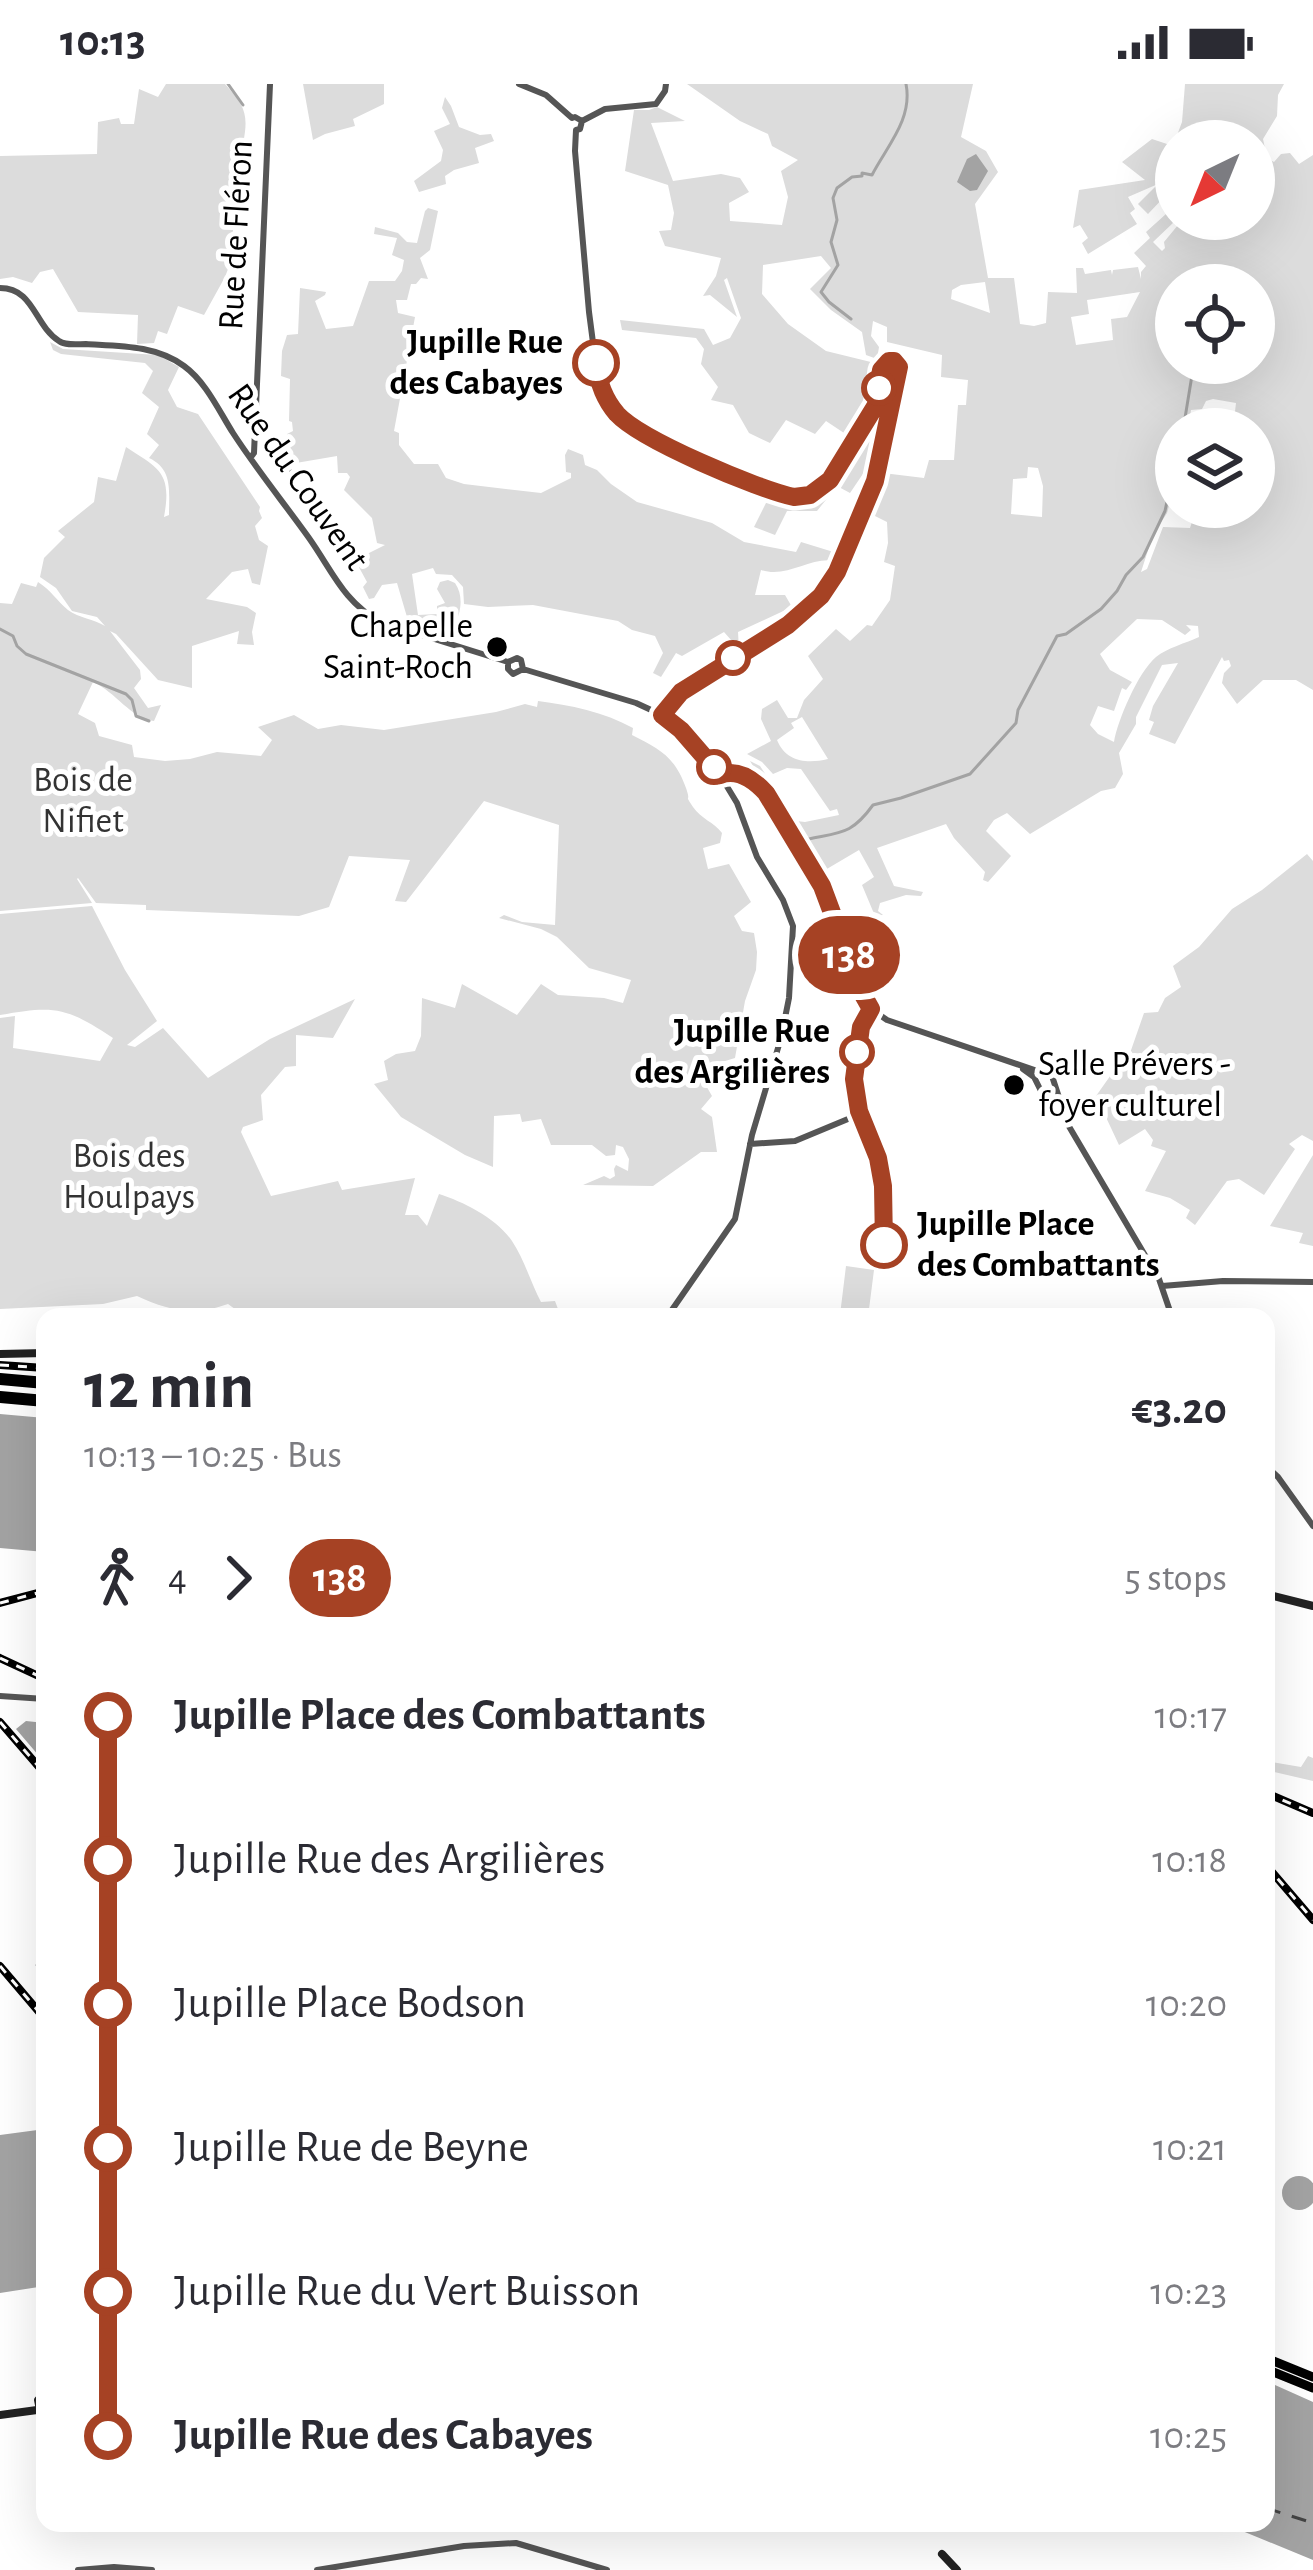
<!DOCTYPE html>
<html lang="en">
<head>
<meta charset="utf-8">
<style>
  body { margin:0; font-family:"Alegreya Sans",sans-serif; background:#f2f2f3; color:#2b2b33; height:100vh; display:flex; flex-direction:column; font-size:45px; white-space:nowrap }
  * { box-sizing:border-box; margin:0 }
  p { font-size:39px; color:#7c7c81 }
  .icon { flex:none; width:66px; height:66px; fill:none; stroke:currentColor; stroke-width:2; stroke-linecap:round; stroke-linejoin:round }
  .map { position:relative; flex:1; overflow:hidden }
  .drawer { position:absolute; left:36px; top:1224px; width:1239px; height:1224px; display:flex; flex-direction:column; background:#fff; border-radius:24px; box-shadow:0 12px 48px #0002 }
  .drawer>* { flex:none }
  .badge { padding:0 24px; border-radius:39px; font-size:42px; line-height:78px }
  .needle { width:78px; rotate:223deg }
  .buttons { position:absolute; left:1155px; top:36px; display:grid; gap:24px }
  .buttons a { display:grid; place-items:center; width:120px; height:120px; border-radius:50%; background:#fff; box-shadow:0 12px 48px #0002; font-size:60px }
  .map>.badge { position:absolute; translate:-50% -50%; box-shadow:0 0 0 6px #fff }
  .legs { display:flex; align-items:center; gap:18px; height:132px; padding:0 48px; font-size:39px }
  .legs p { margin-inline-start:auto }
  .overview { display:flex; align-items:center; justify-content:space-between; height:204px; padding:0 48px }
  h1 { font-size:66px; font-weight:600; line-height:90px }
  ul { padding:0 48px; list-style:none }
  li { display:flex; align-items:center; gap:42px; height:144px; font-size:45px }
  li i { display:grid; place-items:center; width:18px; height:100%; margin:0 15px; background:currentColor }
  li i::after { content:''; width:30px; height:30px; margin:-15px; border:9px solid; border-radius:50%; background:#fff }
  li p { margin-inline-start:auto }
  li:first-child i { background:linear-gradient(#0000 50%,currentColor 0) }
  li:last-child i { background:linear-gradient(currentColor 50%,#0000 0) }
  .status { display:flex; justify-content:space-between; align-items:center; height:84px; padding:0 60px; background:#fff; direction:ltr }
  .status svg { height:33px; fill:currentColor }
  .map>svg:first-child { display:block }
  .green { fill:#dcdcdc; fill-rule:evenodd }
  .water { fill:#a3a3a3 }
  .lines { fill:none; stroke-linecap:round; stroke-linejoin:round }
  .stream { stroke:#a3a3a3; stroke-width:3 }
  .ferry { stroke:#444; stroke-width:3; stroke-dasharray:15 12; stroke-linecap:butt }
  .tertiary { stroke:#555; stroke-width:6 }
  .secondary { stroke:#222; stroke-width:8 }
  .primary { stroke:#000; stroke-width:9 }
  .motorway { stroke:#000; stroke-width:12 }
  .rail-casing { stroke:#000; stroke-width:8 }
  .rail { stroke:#fff; stroke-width:3; stroke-dasharray:9; stroke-linecap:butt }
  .line-1-casing { stroke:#fff; stroke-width:27 }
  .line-1 { stroke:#a64224; stroke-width:18 }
  .stop-1-dot { fill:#fff; stroke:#a64224; stroke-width:6 }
  .poi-dot { fill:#000; stroke:#fff; stroke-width:4.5 }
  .labels { text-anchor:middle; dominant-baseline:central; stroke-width:10; stroke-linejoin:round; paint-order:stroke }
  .street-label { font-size:36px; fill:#000; stroke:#fff }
  .stop-label { font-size:36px; font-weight:bold; fill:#000; stroke:#fff; text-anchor:end }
  .poi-label { font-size:36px; fill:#000; stroke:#fff; text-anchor:end }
  .park-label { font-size:36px; fill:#333; stroke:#fff }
</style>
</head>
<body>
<div class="status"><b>10:13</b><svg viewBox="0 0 49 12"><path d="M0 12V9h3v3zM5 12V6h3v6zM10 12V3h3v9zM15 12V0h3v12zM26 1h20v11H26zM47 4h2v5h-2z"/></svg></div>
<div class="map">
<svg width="1313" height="2486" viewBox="0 0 1313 2486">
  <rect width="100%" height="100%" fill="#fff"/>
  <path class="green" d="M166,0h59c20,22 24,30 18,60l-5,1 -4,19 2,44 -5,37 5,3 -11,29 -21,38 -26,-9 -11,28 -9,-3 -4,12 -17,1 1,-29 -60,-3 -25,-43 -13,3 -8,11 -19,-6 -13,2v-123l97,-2 1,-32 21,-4 2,6h13l5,-35 19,8z
    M303,0h81v20l-31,15 2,7 -30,8 -12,6z
    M687,0h286l-12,53 25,14 12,21 -23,32 13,74h26l6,46 14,2 12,-3 2,-31 29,1 -1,-25h7l2,6 26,-4 1,5 1,-5 25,-3 3,12v-7l5,-6 -12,-13 16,-15 -4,-6 20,-18 8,8 -21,20 9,9 3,-3 -1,-6 19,-23h71v-78h-78v52h-8l-20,21 -10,-10 20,-20 -30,13 7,12 -5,4 7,11 -49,30 -6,-11 6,-5 -8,-13 -7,3 6,-38 66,-10 -23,-18 30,-23 21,7 9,-24 3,-38h99l-6,11 -1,21 -14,23 4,19 7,4 7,-8 9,-1 9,11 14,-9v535l-17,-10h-33l-26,24 -15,-21 2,-10 7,-7 -2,-6 -5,1 -2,-4 -47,87 -26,-10 5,-12 -5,-2 4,-14 25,-43 -16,2 -26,52v7l-17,29 4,21 -8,14 -14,3 -71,43 -23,-21 -13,7 -8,11 25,25 -23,26 -5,-2 2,-8 -31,-34 -8,-14 -69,24 17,38 29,6 -2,4 -15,-1 -26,8 -2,8 5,4 -8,1 -13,-31 12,-8 -15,-27 -39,23 -70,-112 10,5 36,55 9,1 34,-7 -2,-6 -7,2 -29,-42 -14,-1 -14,6 -11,-12 -15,-8 24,-13 -10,-22 1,-10 15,-9 11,18h9l7,-18 19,-21 -15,-23 28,-27 14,12 17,-16 5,1 18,-26 5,-34 -11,-4 4,-19 -1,-21 -20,-10 16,-39 41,5 5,-18h25l4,-55h8l2,-25 -27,-3 1,-22 -55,-13v-15l-14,-6 -2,15 8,11 -2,12 -11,-4 -4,-23 -31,-22 -21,-21 21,-21 -10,-12 -58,9 -1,29 26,30 38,27 53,13 -5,40 -21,35 -27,-18 -11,13 -29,-14 -16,23 -21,-10 -16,-28 -22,-5 7,-13 -17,-23 3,-15 -8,-11 -74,-8 -2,-10 84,9 9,16 17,-7 11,-20 -14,-40 -3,2 13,37 -27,-22 -7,1 13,-20 5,-18 -56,-12 -6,-15 12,-1 3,-17 -6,-28 -43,-14 9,-61h15l8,-3 28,14 -34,2 22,58 48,-7 19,4 9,14 -20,11 1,18 52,4 6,-28 -7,-26 17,-11 -26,-14 -4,-12 -28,-13zM985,198l5,31 -39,-14 1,-9 9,-5zM1176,201h78v78h-78zM1140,208l-13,25 -16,2 2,21 -37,5 -5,-28 18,-3 -2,-14zM1213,315l23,4 -3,26h21v78h-57l-7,21 -27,-1 -16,42 -6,3 12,-37 14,-22 9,-32v-52h12l3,-19 11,-1 4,-8zM1028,383l10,1 5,18 -1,31 -31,-3 2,-35 14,-1zM1137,535l25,1 23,15 6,-5 -5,-5 12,1 1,11c-13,6 -32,11 -43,20 -18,15 -39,65 -42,85l-16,-8 -8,-9 8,-19 16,5 8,-23 4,2 6,-8 -22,-12 -10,-16zM802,633l26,42c-21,5 -42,3 -51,-19l17,-12 -3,-5z
    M445,13l6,9 8,21 21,8 11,-1 3,7 -19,7 4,15 -25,7 -9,6 1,8 -27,8 -5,-11 27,-20 2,-11 -9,-19 16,-7 -8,-16z
    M428,124l10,3 -8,39 -10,8 8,21 -7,-1 -5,6h-5l-4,16h-11l2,13 17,4 -21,114 5,2v12l15,19h24l8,14 18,6 77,9 30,-15v-5l-5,-1 -1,-17 3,-6 15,6 2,10 12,5 14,14 26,18 75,21 32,19 52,10 5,-10 39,12 -4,7c-26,-5 -49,18 -75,9l-6,25h30l7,12 -54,25 1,17 -15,-17 -42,24 -6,-3 -15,24 -8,-4 10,-20 -8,-17 -23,-6 -14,-9 -85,-16 -45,2 -24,-3 -1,-17 -11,-12 -16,-1 -3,-6 -21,6 6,41 19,-1v-8l8,-3 -8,-14 3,-7 8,-2 7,3c9,13 6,30 -1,43l-9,1 -5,8 -35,-8 2,-10 -10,-34 -15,2 -8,13 -5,1 -6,-12 4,-5 -12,-22 30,-15 -8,-2 -5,-25 -28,-28 6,-13 -3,-4h-9l-1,-17 -47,8 -8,-18 6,-2 -1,-10 6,-3 -1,-9 -3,-1 1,-42 -9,-3 1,-25 5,-16 11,-1 2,-46 26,4 -1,3 -10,6 11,28 27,-3 16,-45h26l7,-10 2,-11 -12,-5 5,-17 -23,-4 1,-7 23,6 9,9 10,1 8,-32z
    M50,258l13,7 95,6 21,12 -11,23 9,17 21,7 62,93 -1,4 3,7 -7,8 4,14 9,6 -8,39 -8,-2 -4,-14 -16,3 -26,27 41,8 9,6 -4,19 2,13 -17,-1 2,-13 -47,15v42l-34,-8 -42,-46 -6,-3 30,39 1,9 -7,9 14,20 13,-3 -7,16c-24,-3 -38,-29 -61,-39l-15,32 17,9 4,13 33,9 2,12 31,4 25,-2 27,-7 44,4 11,-16 -14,-13 36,-12 24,14 23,-4 43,5 112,-18 29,-8 12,3 1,-6c32,4 66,11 95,27l-1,7c28,14 43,22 54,53 6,17 -3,4 7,19 8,12 21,15 29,26l-2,10 -17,5 5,21 21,-5 22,38 -17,14 8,15 12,2 3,19 -1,18 -11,31 -10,57 -23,7 -8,17 8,14 -11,13 11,8 5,35h-16l-48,34 -70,-1 21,-9 6,3 5,-3 -1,-7 2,-4 12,6 1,-12 -6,-12 -7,-2 -1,10 -9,1 -14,-11h-41l-10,-26 -19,3 -2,-8 -26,2 -1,51 -28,-12 -64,-38 -27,-33 14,-4 -4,-19 12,-7 19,-3 6,-15 1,-38 33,10 7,-24 55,31 24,-31 17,11 46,3 19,5 8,-23 -42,-12 -32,-31 -16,-8 -42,-11 5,-3 18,7 33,3 4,-100 -75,-24 -78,101 -11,-1 15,-41 -61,-4 -20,51 -30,9 -153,-6v-5l-50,-2 -18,-25 -1,1 15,24 -92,8v-308l12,1 9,-21 15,4 2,-5c13,8 19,19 30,28 11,8 26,9 37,16l-8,-9 -25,-6 -16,-23 -16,-11 4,-19 21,-21 -7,-6 36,-29 4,-25 18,4 10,-34c34,22 46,26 38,70l5,-2c0,-24 4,-46 -20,-57l10,-13 -12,-11 12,-27 -17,-14 11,-22 -8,-8 -84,-9 -8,-4z
    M890,283l3,4 -18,85 -25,37 -13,-7 -20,25h-30l-12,24 -21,-8 16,-32c15,3 32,10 47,2 15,-7 55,-77 62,-95 4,-12 3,-24 11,-35z
    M1307,770l6,7v280l-11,-6 -13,9 6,5 -31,46 -25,-16 -12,2 -32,44 -9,-7 4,-8 -20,-12 -25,-7 21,-40 -15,-5 2,-6 -8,-11 -26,16 -23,-49 29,-41 4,1 15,-43 14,-1 7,-14 16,-11 -8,-21 26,-19 33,-38 30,-19z
    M92,822l33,64 32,51 -30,24 8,2 28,-19 45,50 62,-39 85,-40 -22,39 -37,-3v31l-11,1 -24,28 2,25 -20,7 -2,5 30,64 67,-15 4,9 73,-12 -10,37h13l9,11 12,-32c25,8 57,24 73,47 12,18 19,42 29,61l14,-1 6,16h-315l-18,-13c-34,12 -59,7 -91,-8l-34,8 -103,5v-291l15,-2 -2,32 87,13 13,-23c-47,-31 -58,-33 -113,-23v-101z
    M1313,1071v91l-14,-3 4,-10 -33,-7z
    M846,1182l28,4 -6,47 -28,-2z
    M1308,1672l5,2v23l-47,-11v-9l35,6z"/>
  <path class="water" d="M976,70l12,17 -11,19 -7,1 -13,-9 10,-23z
    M0,1330l45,4v134l-45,-4z
    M26,1637l19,2v40l-29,-34z
    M45,2045v157l-45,7v-158z
    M1282 2109a17 17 0 1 1 34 0a17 17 0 1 1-34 0Z
    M1266,2297l47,21v158l-78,-32 -21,1 -16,-6h68z"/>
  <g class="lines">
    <path class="stream" d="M228,0l15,21
      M851,235l-22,-17 -8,-10 17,-27 -7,-23 6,-22 -4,-22 4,-10 15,-11 10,-1v-3l10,2c15,-29 41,-56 34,-91
      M1187,345l-2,-11 9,-55
      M279,360l15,35
      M0,545l13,7 4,10 9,8 100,40 6,6 4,16 13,5
      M809,755c33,-7 43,-5 64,-34l28,-7 69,-24 46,-51 2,-13 39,-74 9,-2 35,-25 16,-18 9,-16 17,-18 22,-46 6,-28 5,-5"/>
    <path class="ferry" d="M1266,2424l47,15"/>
    <path class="tertiary" d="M519,0l27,11 26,23 3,-1 7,4 -2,8 -4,1 -1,21 14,161 9,69 11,22 10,14 32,22 132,56c9,2 19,3 28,-1 19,-8 54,-67 63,-86 7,-16 3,-32 13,-47h7l5,6 -24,113 -38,92 -16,24 -33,29 -107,67 -19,23
      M582,37l23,-12 51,-5 9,-13 1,-7
      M0,204c34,0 34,37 59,53 7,5 19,3 27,3 33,2 70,1 98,22 22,16 35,45 49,67 24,37 51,70 76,105 24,34 34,63 71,84l128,40 9,-4 4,2 2,9
      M251,373l3,-4 16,-369
      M508,578v7l5,5 10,-5 113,34 26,12 19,15 39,45 17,28 20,54 26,43 10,26 -4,72 -8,40 -29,97 -17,84 -68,98
      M720,691c18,-7 34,5 46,18l64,111 32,89 9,16 16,11 165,56 14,43
      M1023,985l11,8 11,22 8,2
      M1054,1017l105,178 13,38
      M750,1060l45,-3 65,-27c-8,-32 -9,-77 10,-105
      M1162,1202l61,-5 90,1
      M1266,1382l12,11 35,49
      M0,1612l45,3
      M78,2486l36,-3 38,3
      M317,2486l147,-24 52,-3 91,27"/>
    <path class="secondary" d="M0,1270l45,-1
      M1266,1510l47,12
      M40,2326l-2,-10 7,-5
      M0,2331l37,-5 8,2
      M942,2470l15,16"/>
    <path class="primary" d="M1266,2274l47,19
      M1266,2285l47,19"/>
    <path class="motorway" d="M0,1295l45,4
      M0,1313l45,4"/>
    <g class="rail-casing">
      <path id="rail" d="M0,1281l45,3
        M0,1519l45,-12
        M0,1574l45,21
        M0,1638l45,52
        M1266,1709l47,20
        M1266,1781l47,55
        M40,1881l5,4
        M0,1882l45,53"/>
    </g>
    <use href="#rail" class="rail"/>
  </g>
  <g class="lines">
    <g class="line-1-casing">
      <path id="line-1" d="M596,279c2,19 8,36 21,51 24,26 140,75 177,83l16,-2 20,-15 46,-75 5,-35 8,-9h5l5,6 -24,114 -38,91 -16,24 -33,29 -107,67 -19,23 19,15 39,45c18,-7 34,5 46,18l56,93 40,107 9,16 -10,18 -7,52 5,32 19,47 5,28 1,59"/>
    </g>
    <use href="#line-1" class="line-1"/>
  </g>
  <g class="stop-1-dot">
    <circle cx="596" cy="279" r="21"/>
    <circle cx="879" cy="304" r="15"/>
    <circle cx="733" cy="574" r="15"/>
    <circle cx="714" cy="683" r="15"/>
    <circle cx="857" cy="968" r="15"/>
    <circle cx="884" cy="1161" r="21"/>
  </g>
  <g class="poi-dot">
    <circle cx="497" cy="563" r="12"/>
    <circle cx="1014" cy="1001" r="12"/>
  </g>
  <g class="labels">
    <g class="street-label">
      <text transform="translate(236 151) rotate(-87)">Rue de Fléron</text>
      <text transform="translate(298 393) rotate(55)">Rue du Couvent</text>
    </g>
    <g class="stop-label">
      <text x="563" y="258">Jupille Rue<tspan x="563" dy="41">des Cabayes</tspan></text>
      <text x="830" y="947">Jupille Rue<tspan x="830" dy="41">des Argilières</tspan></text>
      <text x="917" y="1140" text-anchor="start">Jupille Place<tspan x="917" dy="41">des Combattants</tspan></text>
    </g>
    <g class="poi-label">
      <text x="473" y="542">Chapelle<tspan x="473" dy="41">Saint-Roch</tspan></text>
      <text x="1038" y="980" text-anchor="start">Salle Prévers -<tspan x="1038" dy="41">foyer culturel</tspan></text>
    </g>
    <g class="park-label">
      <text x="83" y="696">Bois de<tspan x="83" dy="41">Nifiet</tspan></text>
      <text x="129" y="1072">Bois des<tspan x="129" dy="41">Houlpays</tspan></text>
    </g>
  </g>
</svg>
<div class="buttons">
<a><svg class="needle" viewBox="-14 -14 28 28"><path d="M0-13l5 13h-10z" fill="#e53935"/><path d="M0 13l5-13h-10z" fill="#7c7c81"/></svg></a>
<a><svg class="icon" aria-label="locate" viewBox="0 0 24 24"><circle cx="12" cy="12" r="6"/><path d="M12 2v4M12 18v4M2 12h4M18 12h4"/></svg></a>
<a><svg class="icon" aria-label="layers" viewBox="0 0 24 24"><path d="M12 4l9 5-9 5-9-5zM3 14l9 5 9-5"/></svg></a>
</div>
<b class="badge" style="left:849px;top:871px;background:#a64224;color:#fff">138</b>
<section class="drawer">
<div class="overview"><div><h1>12 min</h1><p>10:13 – 10:25 · Bus</p></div><b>€3.20</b></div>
<div class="legs"><svg class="icon" aria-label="walk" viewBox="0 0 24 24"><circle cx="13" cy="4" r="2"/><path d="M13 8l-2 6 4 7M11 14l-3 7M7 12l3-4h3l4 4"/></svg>4<svg class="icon" aria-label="forward" viewBox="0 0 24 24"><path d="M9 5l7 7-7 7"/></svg><b class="badge" style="background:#a64224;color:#fff">138</b><p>5 stops</p></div>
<ul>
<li><i style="color:#a64224"></i><b>Jupille Place des Combattants</b><p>10:17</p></li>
<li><i style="color:#a64224"></i><span>Jupille Rue des Argilières</span><p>10:18</p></li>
<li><i style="color:#a64224"></i><span>Jupille Place Bodson</span><p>10:20</p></li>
<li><i style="color:#a64224"></i><span>Jupille Rue de Beyne</span><p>10:21</p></li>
<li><i style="color:#a64224"></i><span>Jupille Rue du Vert Buisson</span><p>10:23</p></li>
<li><i style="color:#a64224"></i><b>Jupille Rue des Cabayes</b><p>10:25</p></li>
</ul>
</section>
</div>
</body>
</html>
